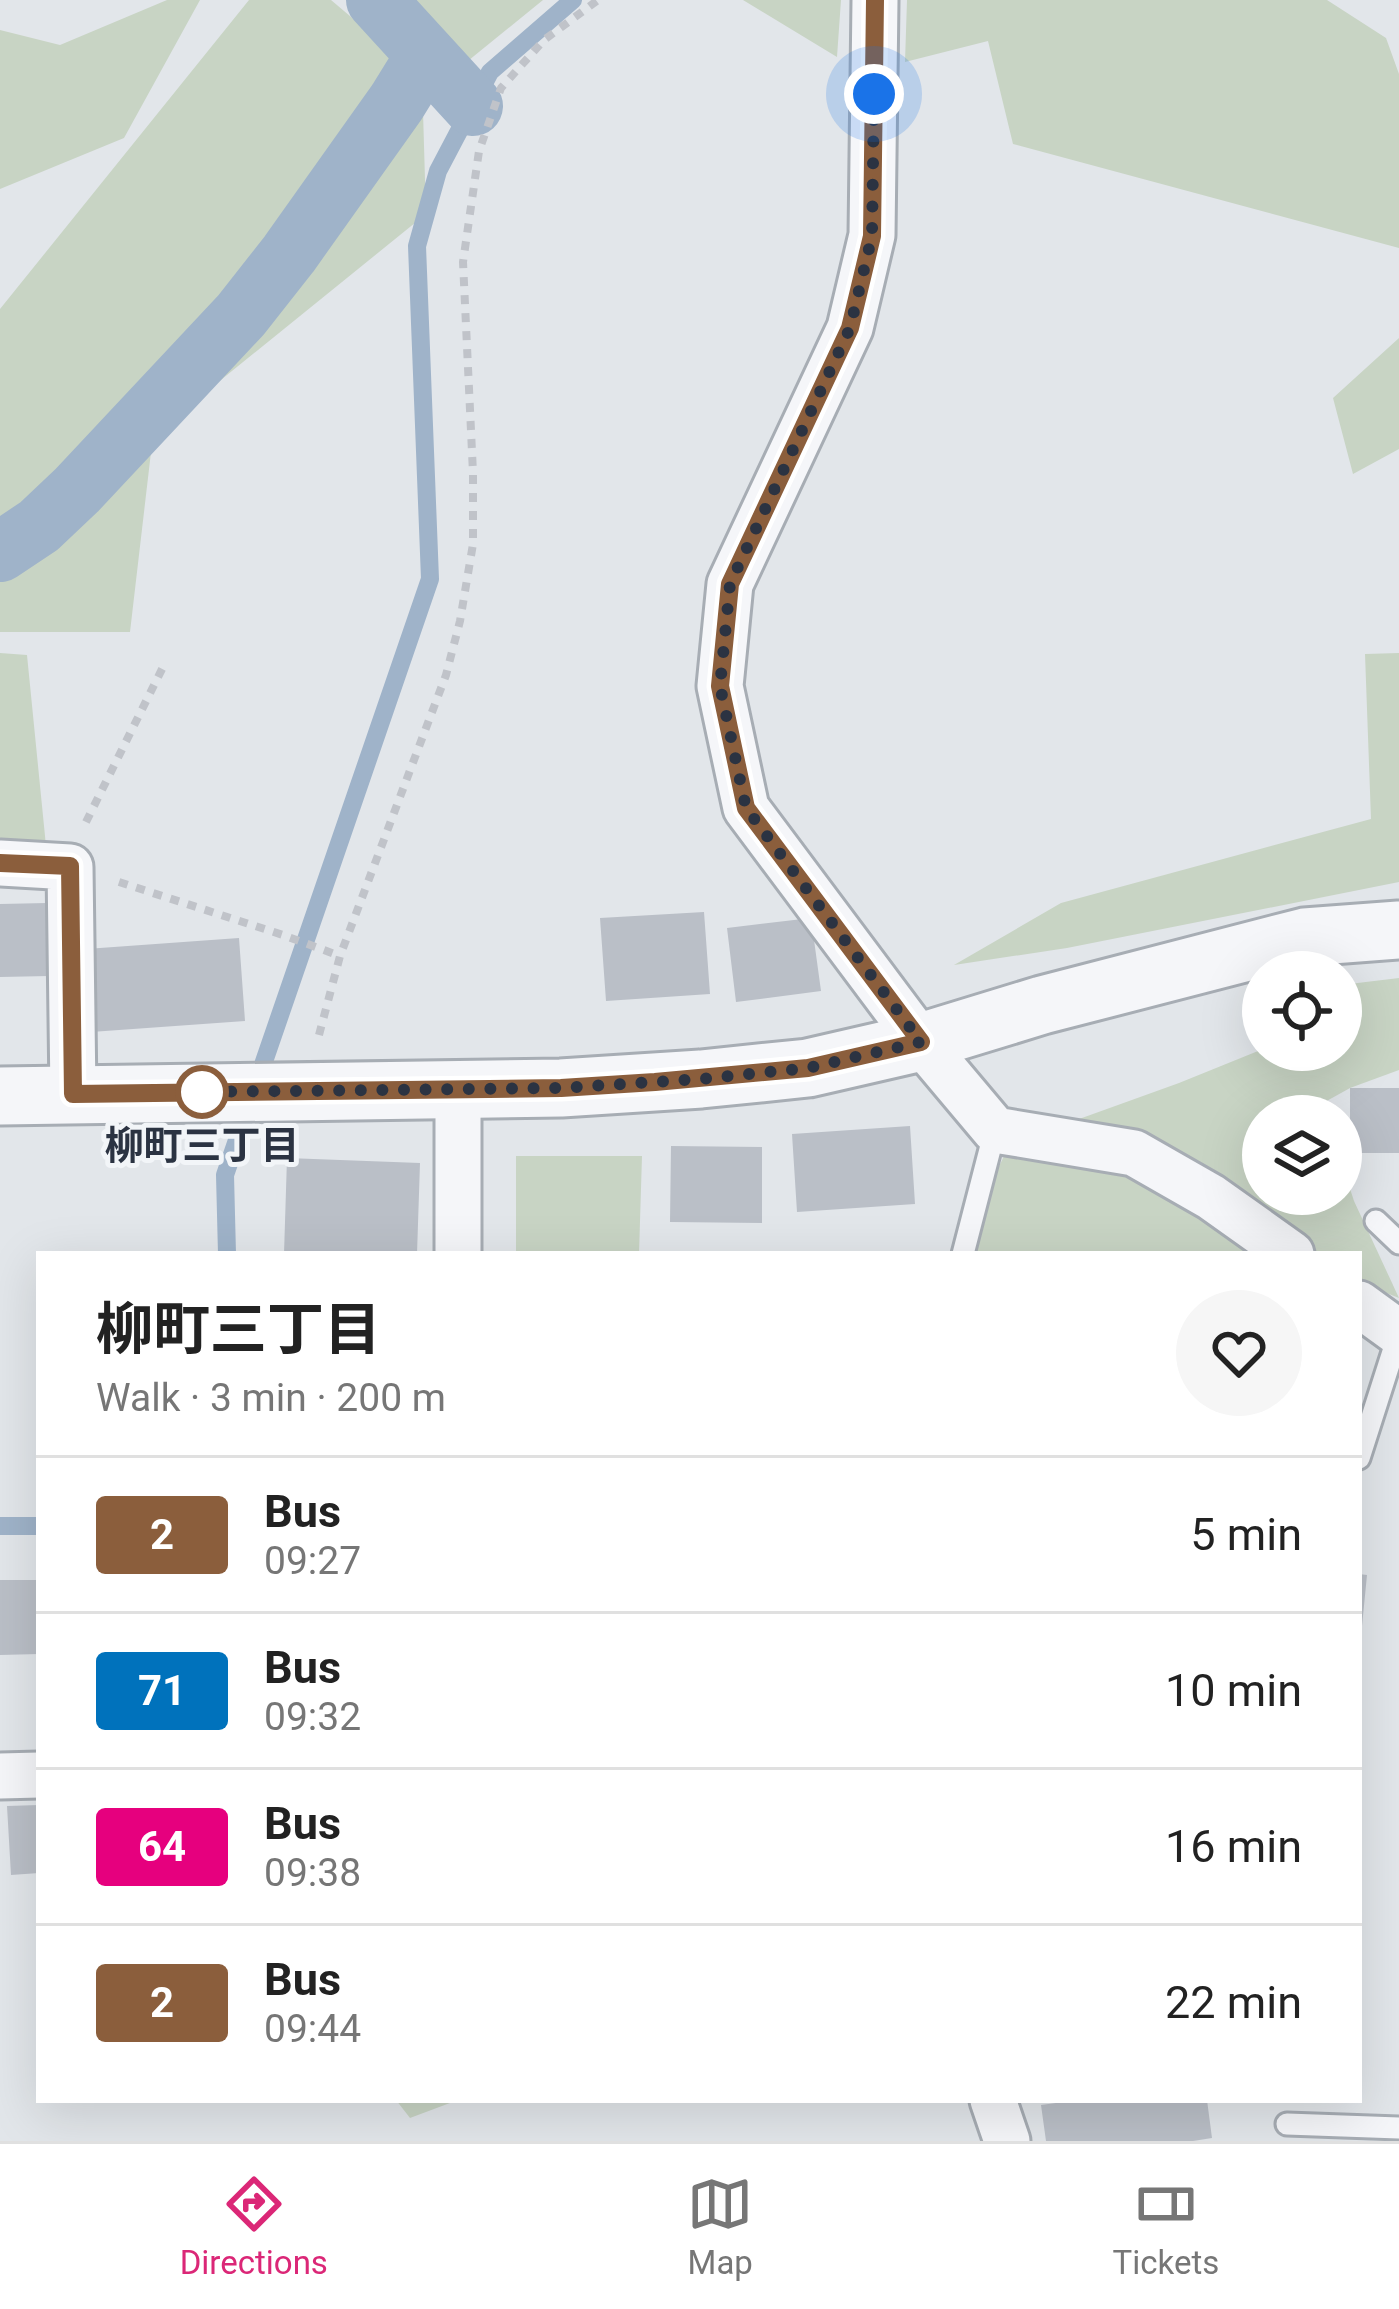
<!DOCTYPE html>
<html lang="en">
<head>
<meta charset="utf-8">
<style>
  body { margin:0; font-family:Roboto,"Noto Sans JP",sans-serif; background:#f6f6f6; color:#222; height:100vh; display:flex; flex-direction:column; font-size:45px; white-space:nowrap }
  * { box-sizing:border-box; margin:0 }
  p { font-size:39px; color:#767676 }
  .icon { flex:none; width:66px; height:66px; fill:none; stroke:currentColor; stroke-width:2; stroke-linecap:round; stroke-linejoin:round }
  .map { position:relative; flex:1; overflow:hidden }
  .sheet { position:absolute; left:36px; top:1251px; width:1326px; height:852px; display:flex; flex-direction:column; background:#fff; border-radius:0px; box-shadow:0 12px 48px #0002 }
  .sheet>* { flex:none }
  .badge { padding:0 24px; border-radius:9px; font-size:42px; line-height:78px }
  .controls { position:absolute; left:1242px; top:951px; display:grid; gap:24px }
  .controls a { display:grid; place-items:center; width:120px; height:120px; border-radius:50%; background:#fff; box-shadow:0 12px 48px #0002; font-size:60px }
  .you { position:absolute; width:60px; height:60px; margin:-30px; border:9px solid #fff; border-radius:50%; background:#1a73e8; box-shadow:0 0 0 18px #1a73e833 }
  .map>.badge { position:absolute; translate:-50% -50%; box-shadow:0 0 0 6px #fff }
  .round { display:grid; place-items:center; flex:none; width:126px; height:126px; border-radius:63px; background:#f6f6f6 }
  .head { display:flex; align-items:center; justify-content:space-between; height:204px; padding:0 60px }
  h1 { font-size:57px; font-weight:700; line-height:90px }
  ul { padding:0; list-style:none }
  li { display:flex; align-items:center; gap:36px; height:156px; padding:0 60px; border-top:3px solid #e0e0e0 }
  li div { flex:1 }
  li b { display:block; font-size:45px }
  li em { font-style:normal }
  li .badge { min-width:132px; font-weight:700; text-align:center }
  .dock { display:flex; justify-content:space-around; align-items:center; height:168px; border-top:3px solid #e0e0e0; background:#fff; font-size:33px; color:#767676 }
  .dock a { display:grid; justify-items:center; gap:6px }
  .dock .active { color:#db2777 }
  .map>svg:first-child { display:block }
  .green { fill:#c8d4c4 }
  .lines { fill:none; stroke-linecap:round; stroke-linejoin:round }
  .stream { stroke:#9fb3c9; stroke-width:18 }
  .canal { stroke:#9fb3c9; stroke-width:60 }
  .building { fill:#babfc7 }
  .service-casing { stroke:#a7adb4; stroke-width:27 }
  .minor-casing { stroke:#a7adb4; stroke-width:51 }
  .tertiary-casing { stroke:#a7adb4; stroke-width:63 }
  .path { stroke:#c0c3c9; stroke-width:8; stroke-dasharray:9 9; stroke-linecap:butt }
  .service { stroke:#f5f6f9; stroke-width:21 }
  .minor { stroke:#f5f6f9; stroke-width:45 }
  .tertiary { stroke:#f5f6f9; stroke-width:57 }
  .line-casing { stroke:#fff; stroke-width:27 }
  .line { stroke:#8b5e3c; stroke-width:18 }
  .walk { stroke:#2b3342; stroke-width:12; stroke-dasharray:0 21.6 }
  .stop-dot { fill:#fff; stroke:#8b5e3c; stroke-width:6 }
  .labels { text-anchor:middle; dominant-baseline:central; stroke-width:10; stroke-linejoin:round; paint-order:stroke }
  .stop-label { font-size:39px; font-weight:bold; fill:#2b3342; stroke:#f2f5f8 }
</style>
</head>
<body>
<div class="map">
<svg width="1399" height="2141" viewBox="0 0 1399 2141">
  <rect width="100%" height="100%" fill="#e2e6ea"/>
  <path class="green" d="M167,0h33l-76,138 -124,51v-159l60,15z
    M249,0h82l91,77 4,137 -273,221 -23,197h-130v-323z
    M392,0h151l-85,69z
    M743,0h98l-4,57z
    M907,0h420l59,38 13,36v174l-386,-104 -25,-103 -83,21z
    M1399,338v111l-46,25 -20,-76z
    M0,653l27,2 20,201h-47z
    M1399,653v229l-332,66 -113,17 107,-62 310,-84 -6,-165z
    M1399,978v92l-49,18 -27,15 4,13h-64v78h78v-33l13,40 45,97 -40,-16v-28h-401l8,-21 44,-89 169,-61 84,-34 78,1v-65z
    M516,1156h126l-3,98h-123z
    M396,2100h62l-48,18z"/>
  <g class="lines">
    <path class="stream" d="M227,1254l-2,-79 205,-596 -13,-333 21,-75 52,-99 83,-72
      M0,1526h39"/>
    <path class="canal" d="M376,0l97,106
      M0,552l39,-26 38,-36 164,-175 48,-61 108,-152 29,-47"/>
  </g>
  <path class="building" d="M47,903l2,73 -49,1v-73z
    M704,912l6,82 -104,7 -6,-83z
    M811,918l10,73 -85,11 -9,-74z
    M239,938l6,83 -154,11 -5,-83z
    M1350,1088h49v65h-49z
    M910,1126l5,78 -118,8 -5,-78z
    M671,1146l91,1v76l-92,-1z
    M287,1158l133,5 -3,91h-133z
    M1359,1574l8,1 -5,51h-3z
    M0,1580h39v74l-39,1z
    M39,1805v68l-28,2 -4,-69z
    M1078,2100h129l5,38 -19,3h-147l-5,-36z"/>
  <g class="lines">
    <g class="service-casing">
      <path id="service" d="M1376,1221l23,22
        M963,1254l32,-124
        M1359,1458l40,-125
        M1287,2124l112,4"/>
    </g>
    <g class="minor-casing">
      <path id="minor" d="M875,0l-3,235 -22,93 -120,256 -10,102 26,122 175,234 74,88 139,23 77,44 80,57
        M0,863l70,4 3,227
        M458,1254v-166
        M1359,1304l40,29
        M0,1776l39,-1
        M993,2100l14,41"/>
    </g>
    <g class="tertiary-casing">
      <path id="tertiary" d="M0,1096l561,-8 140,-9 107,-11 113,-26 121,-37 263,-68 94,-7"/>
    </g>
    <path class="path" d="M86,822l78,-157
      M119,882l164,53 57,21
      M319,1035l21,-79 106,-281 14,-54 13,-77v-71l-10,-211 16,-111 22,-63 43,-48 54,-40"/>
    <use href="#service" class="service"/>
    <use href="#minor" class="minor"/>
    <use href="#tertiary" class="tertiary"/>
  </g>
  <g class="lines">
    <g class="line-casing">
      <path id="line" d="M0,863l70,3 3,228 488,-6 94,-6 153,-14 113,-26 -175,-234 -26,-122 10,-102 120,-256 22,-92 3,-236"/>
    </g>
    <use href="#line" class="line"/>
    <path class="walk" d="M202,1092h-7l366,-4 140,-9 107,-11 113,-26 -175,-234 -26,-122 10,-102 120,-256 22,-92 2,-142"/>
  </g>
  <circle class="stop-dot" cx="202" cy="1092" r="24"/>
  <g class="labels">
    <g class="stop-label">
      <text x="202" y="1146">柳町三丁目</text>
    </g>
  </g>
</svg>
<div class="controls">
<a><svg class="icon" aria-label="locate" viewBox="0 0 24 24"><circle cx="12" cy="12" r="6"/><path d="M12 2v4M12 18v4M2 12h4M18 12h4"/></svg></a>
<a><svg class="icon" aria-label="layers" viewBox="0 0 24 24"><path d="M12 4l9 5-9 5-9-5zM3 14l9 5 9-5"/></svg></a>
</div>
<div class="you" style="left:874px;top:94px"></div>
<section class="sheet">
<div class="head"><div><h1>柳町三丁目</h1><p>Walk · 3 min · 200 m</p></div><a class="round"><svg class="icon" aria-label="heart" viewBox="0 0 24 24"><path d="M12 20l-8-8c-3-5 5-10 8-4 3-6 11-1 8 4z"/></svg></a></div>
<ul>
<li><span class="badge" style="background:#8b5e3c;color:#fff">2</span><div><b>Bus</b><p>09:27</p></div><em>5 min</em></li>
<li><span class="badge" style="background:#0072bc;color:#fff">71</span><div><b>Bus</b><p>09:32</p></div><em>10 min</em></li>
<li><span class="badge" style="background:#e6007e;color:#fff">64</span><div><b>Bus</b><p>09:38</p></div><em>16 min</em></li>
<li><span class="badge" style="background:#8b5e3c;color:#fff">2</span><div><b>Bus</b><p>09:44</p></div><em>22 min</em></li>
</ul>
</section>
</div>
<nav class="dock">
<a class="active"><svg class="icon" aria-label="directions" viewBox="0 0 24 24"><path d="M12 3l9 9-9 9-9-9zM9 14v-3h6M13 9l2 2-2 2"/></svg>Directions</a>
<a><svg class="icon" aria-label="map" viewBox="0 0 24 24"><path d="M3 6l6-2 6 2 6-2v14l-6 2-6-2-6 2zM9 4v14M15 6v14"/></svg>Map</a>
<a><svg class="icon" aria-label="tickets" viewBox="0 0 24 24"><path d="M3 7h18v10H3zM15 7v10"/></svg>Tickets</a>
</nav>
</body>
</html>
